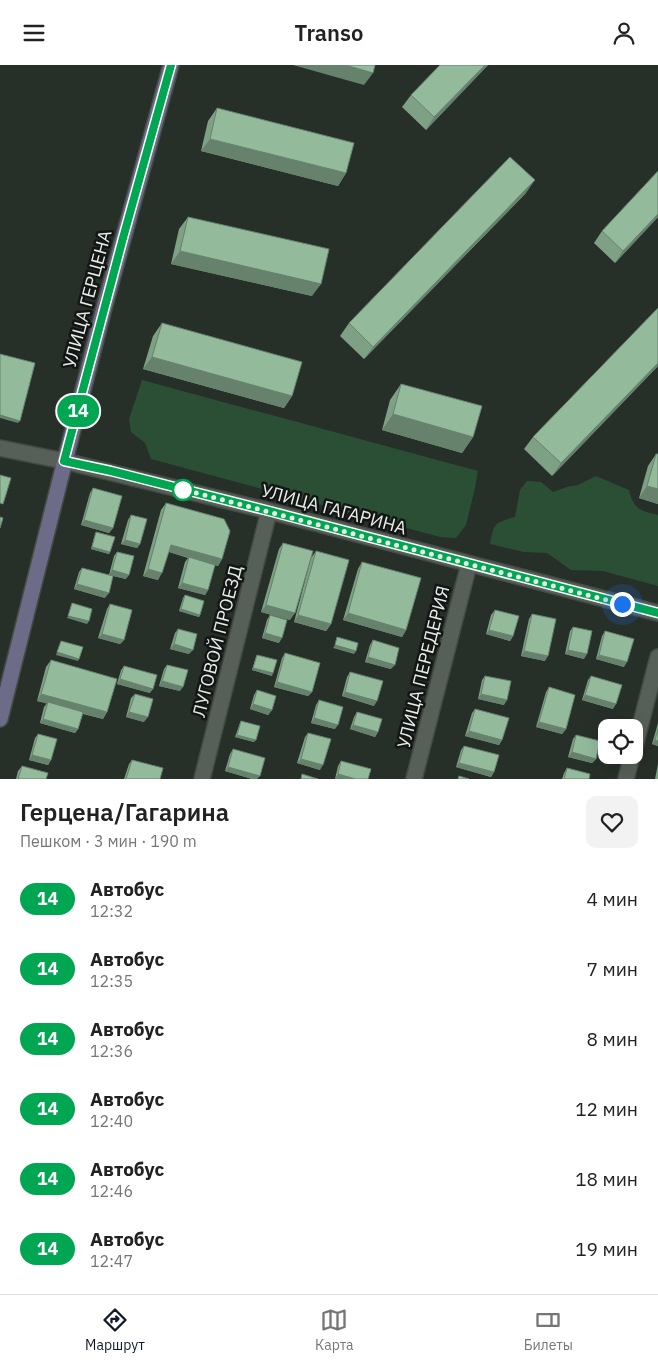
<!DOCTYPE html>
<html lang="ru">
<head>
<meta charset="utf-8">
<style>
  body { margin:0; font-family:"IBM Plex Sans",sans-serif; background:#f2f2f2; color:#222; height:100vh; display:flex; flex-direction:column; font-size:19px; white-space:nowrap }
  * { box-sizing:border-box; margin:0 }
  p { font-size:16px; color:#767676 }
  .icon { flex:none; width:28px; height:28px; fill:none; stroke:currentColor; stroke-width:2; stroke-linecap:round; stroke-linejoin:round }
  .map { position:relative; height:714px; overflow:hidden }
  .drawer { display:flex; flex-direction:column; background:#fff; flex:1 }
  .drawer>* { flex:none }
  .badge { padding:0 10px; border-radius:16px; font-size:18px; line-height:32px }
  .fabs { position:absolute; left:598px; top:654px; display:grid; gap:10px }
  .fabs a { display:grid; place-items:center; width:45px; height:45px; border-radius:10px; background:#fff; box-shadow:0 5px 20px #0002; font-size:25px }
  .you { position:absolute; width:25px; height:25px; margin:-12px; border:4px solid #fff; border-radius:50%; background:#1a73e8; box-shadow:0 0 0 8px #1a73e833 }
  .map>.badge { position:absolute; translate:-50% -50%; box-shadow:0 0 0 2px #fff }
  .round { display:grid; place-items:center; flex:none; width:52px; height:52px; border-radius:10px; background:#f2f2f2 }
  .overview { display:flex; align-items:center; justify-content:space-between; height:85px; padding:0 20px }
  h1 { font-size:24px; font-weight:600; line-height:38px }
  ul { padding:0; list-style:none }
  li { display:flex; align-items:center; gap:15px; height:70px; padding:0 20px }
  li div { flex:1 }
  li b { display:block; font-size:19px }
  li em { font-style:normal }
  li .badge { min-width:55px; font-weight:700; text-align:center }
  header { display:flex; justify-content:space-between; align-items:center; height:65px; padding:0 20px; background:#fff; font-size:22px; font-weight:600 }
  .menu { display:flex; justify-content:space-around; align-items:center; height:70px; border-top:1px solid #e0e0e0; background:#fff; font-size:14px; color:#767676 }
  .menu a { display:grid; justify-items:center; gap:2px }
  .menu .active { color:#111827 }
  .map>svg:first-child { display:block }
  .green { fill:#2b4f35 }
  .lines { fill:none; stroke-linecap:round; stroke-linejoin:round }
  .minor-casing { stroke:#444b45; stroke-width:18 }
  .tertiary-casing { stroke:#444b45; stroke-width:18 }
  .secondary-casing { stroke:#444b45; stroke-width:18 }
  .minor { stroke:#565f58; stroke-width:15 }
  .tertiary { stroke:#565f58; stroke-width:15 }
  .secondary { stroke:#6d6c88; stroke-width:15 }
  .wall { fill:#7ea085 }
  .shaded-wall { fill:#66826c }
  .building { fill:#92ba9b; stroke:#66826c }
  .line-casing { stroke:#fff; stroke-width:11 }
  .line { stroke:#00a651; stroke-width:8 }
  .walk { stroke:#e7ede8; stroke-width:5; stroke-dasharray:0 9 }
  .stop-dot { fill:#fff; stroke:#00a651; stroke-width:2.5 }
  .labels { text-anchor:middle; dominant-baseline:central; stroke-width:5; stroke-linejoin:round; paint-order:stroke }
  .street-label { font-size:18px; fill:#e7ede8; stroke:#131614 }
</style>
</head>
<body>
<header><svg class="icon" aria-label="menu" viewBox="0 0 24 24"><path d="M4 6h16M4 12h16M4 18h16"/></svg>Transo<svg class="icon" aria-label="person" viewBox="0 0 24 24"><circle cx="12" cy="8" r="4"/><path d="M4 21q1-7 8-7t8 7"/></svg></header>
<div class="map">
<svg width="658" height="714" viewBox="0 0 658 714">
  <rect width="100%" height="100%" fill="#272f29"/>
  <path class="green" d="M142,315l336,91 -3,17 -9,37 -10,13 -16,-1 -289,-78 -6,-16 -14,-11 -2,-13z
    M596,411l33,14c5,20 10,20 29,25v71l-55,-15 -32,-1 -24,-17 -23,-1 -34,-8c4,-21 4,-21 25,-27l5,-27 7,-9 14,1 12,10 14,-5 11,-2z"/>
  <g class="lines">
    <g class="minor-casing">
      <path id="minor" d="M0,383l64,13
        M634,685l24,-93
        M202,714l67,-268
        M414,714l55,-215
        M626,714l6,-24"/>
    </g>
    <g class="tertiary-casing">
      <path id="tertiary" d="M64,396l205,50 389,102"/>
    </g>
    <g class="secondary-casing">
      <path id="secondary" d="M0,654l59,-235 44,-172 68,-247"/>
    </g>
    <use href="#minor" class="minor"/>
    <use href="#tertiary" class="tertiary"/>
    <use href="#secondary" class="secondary"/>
  </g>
  <path class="wall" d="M488,0l-62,65 -24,-23 9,-12z
    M217,43l129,65 -8,13 -137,-35 7,-30z
    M526,128l-162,166 -24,-23 9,-13z
    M188,152l124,79 -141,-32 8,-35z
    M658,152l-43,46 -21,-20 8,-12z
    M658,243v58l-106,110 -28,-27 9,-12z
    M162,258l130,73 -8,12 -141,-39 10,-33z
    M401,319l72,53 -11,16 -80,-23 8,-30z
    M656,389h2v50l-19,-6 9,-32z
    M93,423l20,40 -4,5 -28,-8 9,-32z
    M166,438l56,56 -4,7 -3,-1 -7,25 -3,5 -27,-7 7,-26 3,-4 -19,-6 -11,28 -15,-4 18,-66z
    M131,450l9,29 -3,4 -16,-4 7,-24z
    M96,467l14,20 -1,2 -18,-5 4,-15z
    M283,478l7,77 -29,-8 18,-63z
    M316,486l15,73 -5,7 -32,-9 17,-64z
    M117,487l9,27 -17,-4 5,-19z
    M362,497l44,68 -4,7 -59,-17 15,-51z
    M82,503l23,30 -31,-9 5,-17z
    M185,530l15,20 -1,2 -20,-6 4,-13z
    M110,539l14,36 -4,4 -22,-6 9,-29z
    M495,545l18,26 -3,5 -24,-7 5,-19z
    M532,549l13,47 -24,-5 8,-37z
    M270,550l9,28 -17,-5 5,-18z
    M573,562l11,32 -19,-5 5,-23z
    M178,564l11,25 -19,-5 5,-16z
    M605,566l19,36 -28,-8 6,-23z
    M373,575l18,29 -26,-7 5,-17z
    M285,588l27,39 -4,4 -34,-9 8,-29z
    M257,590l15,21 -20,-6 4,-13z
    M51,595l56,52 -4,7 -20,-5 -5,15 -3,4 -35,-10 4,-16 3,-4 -10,-2 9,-34z
    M167,600l13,26 -21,-5 5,-17z
    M124,601l26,27 -33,-9 4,-14z
    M350,607l24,34 -32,-10 5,-19z
    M485,611l19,29 -26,-6 4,-19z
    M591,611l22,33 -31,-9 6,-20z
    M549,622l17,42 -4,5 -26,-7 10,-35z
    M257,625l15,20 -4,5 -18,-6 4,-14z
    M135,629l9,28 -18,-5 5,-19z
    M319,635l16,29 -24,-6 5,-18z
    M475,644l27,31 -3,5 -34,-9 7,-23z
    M357,647l21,20 -3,5 -25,-8 4,-12z
    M241,656l13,21 -19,-5 5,-14z
    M658,658v23l-6,-2z
    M308,668l12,37 -23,-7 8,-26z
    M38,669l13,26 -3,5 -19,-5 6,-22z
    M576,670l20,24 -4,4 -24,-6 5,-18z
    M464,681l30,26 -3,5 -35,-10 5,-17z
    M233,684l24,30h-5l-27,-8 5,-17z
    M132,695l28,19h-36l5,-15z
    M341,696l27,18h-33l3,-13z
    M658,699v15h-3z
    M22,701l24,13h-30l2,-8z
    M567,703l22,11h-27l2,-6z"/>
  <path class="shaded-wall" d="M293,0h52l28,8 -9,12z
    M485,0h3l-62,65 8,-13z
    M210,74l136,34 -8,13 -137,-35z
    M535,115l-9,13 -162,166 9,-12z
    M658,149v3l-43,46 8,-12z
    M180,186l141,33 -9,12 -141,-32z
    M152,292l140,39 -8,12 -141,-39z
    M658,298v3l-106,110 9,-13z
    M393,349l80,23 -11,16 -80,-23z
    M0,350l20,6 -2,2 -18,-5z
    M647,421l11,3v15l-19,-6z
    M84,455l29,8 -4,5 -28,-8z
    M125,475l15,4 -3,4 -16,-4z
    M171,480l51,14 -4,7 -52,-15z
    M92,482l18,5 -1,2 -18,-5z
    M148,504l14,4 -4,7 -15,-4z
    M112,505l17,5 -3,4 -17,-4z
    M182,518l26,7 -3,5 -27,-7z
    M77,519l32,9 -4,5 -31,-9z
    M266,540l29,8 -5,7 -29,-8z
    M181,544l19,6 -1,2 -20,-6z
    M348,548l58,17 -4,7 -59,-17z
    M298,550l33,9 -5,7 -32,-9z
    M68,551l21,5 -2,3 -20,-6z
    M489,565l24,6 -3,5 -24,-7z
    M265,568l17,5 -3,5 -17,-5z
    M102,569l22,6 -4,4 -22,-6z
    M174,579l19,6 -4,4 -19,-5z
    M335,580l21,6 -2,3 -21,-6z
    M568,585l19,4 -3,5 -19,-5z
    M524,586l24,5 -3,5 -24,-5z
    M57,587l22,7 -1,2 -22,-6z
    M599,590l28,7 -3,5 -28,-8z
    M368,592l27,8 -4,4 -26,-7z
    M253,603l20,5 -1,3 -20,-6z
    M120,614l33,10 -3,4 -33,-9z
    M162,616l21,6 -3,4 -21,-5z
    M277,617l35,10 -4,4 -34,-9z
    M345,627l32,9 -3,5 -32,-10z
    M41,629l66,18 -4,7 -66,-18z
    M481,629l26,6 -3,5 -26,-6z
    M585,630l31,9 -3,5 -31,-9z
    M253,639l19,6 -4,5 -18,-6z
    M129,647l19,5 -4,5 -18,-5z
    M314,653l24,7 -3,4 -24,-6z
    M43,654l35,10 -3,4 -35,-10z
    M539,657l27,7 -4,5 -26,-7z
    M353,660l25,7 -3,5 -25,-8z
    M469,666l33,9 -3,5 -34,-9z
    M237,670l19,5 -2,2 -19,-5z
    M655,675l3,1v5l-6,-2z
    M572,687l24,7 -4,4 -24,-6z
    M32,690l19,5 -3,5 -19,-5z
    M301,694l22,6 -3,5 -23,-7z
    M459,698l35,9 -3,5 -35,-10z
    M228,702l32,9 -3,3h-5l-27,-8z
    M338,709l18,5h-21z"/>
  <path class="building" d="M345,0h30l-2,8z
    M440,0h45l-51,52 -23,-22z
    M217,43l137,35 -8,30 -136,-34z
    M510,92l25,23 -162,167 -24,-24z
    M658,106v43l-35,37 -21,-20z
    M188,152l141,32 -8,35 -141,-33z
    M658,243v55l-97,100 -28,-26z
    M162,258l140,39 -10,34 -140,-39z
    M0,289l35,9 -15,58 -20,-6z
    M401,319l81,22 -9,31 -80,-23z
    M656,389h2v35l-11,-3z
    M0,410l11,3 -8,26 -3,-1z
    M93,423l29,8 -9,32 -29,-8z
    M166,438l58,16 6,12 -8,28 -51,-14 -9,28 -14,-4z
    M131,450l16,4 -7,25 -15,-4z
    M0,452l3,1 -3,10z
    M96,467l19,5 -5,15 -18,-5z
    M283,478l30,8 -18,62 -29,-8z
    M316,486l33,9 -18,64 -33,-9z
    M117,487l17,4 -5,19 -17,-5z
    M189,492l26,8 -7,25 -26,-7z
    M362,497l59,16 -15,52 -58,-17z
    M82,503l31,8 -4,17 -32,-9z
    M185,530l19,6 -4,14 -19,-6z
    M72,538l20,6 -3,12 -21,-5z
    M110,539l22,6 -8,30 -22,-6z
    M495,545l24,6 -6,20 -24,-6z
    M532,549l24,5 -8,37 -24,-5z
    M270,550l17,5 -5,18 -17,-5z
    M573,562l19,4 -5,23 -19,-4z
    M178,564l19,5 -4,16 -19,-6z
    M605,566l29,8 -7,23 -28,-7z
    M337,572l21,6 -2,8 -21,-6z
    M373,575l26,8 -4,17 -27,-8z
    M61,576l22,6 -4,12 -22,-7z
    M285,588l35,10 -8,29 -35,-10z
    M257,590l20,5 -4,13 -20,-5z
    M51,595l66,19 -10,33 -66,-18z
    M167,600l21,5 -5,17 -21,-6z
    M124,601l33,9 -4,14 -33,-10z
    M350,607l33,9 -6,20 -32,-9z
    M485,611l26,5 -4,19 -26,-6z
    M591,611l31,9 -6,19 -31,-9z
    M549,622l26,8 -9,34 -27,-7z
    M257,625l19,6 -4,14 -19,-6z
    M135,629l18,5 -5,18 -19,-5z
    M319,635l24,7 -5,18 -24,-7z
    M48,637l35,10 -5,17 -35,-10z
    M475,644l34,9 -7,22 -33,-9z
    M357,647l25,7 -4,13 -25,-7z
    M241,656l19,5 -4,14 -19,-5z
    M658,664v12l-3,-1z
    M308,668l23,6 -8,26 -22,-6z
    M38,669l19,5 -6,21 -19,-5z
    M576,670l24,6 -4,18 -24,-7z
    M464,681l35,9 -5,17 -35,-9z
    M233,684l32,9 -5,18 -32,-9z
    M132,695l31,8 -3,11h-34z
    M341,696l30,8 -3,10h-12l-18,-5z
    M22,701l26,7 -2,6h-28z
    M567,703l23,6 -1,5h-25z
    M302,709l16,5h-17z
    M459,711l10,3h-11z"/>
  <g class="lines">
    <g class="line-casing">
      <path id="line" d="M171,0l-48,173 -59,223 47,10 158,40 389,102"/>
    </g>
    <use href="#line" class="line"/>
    <path class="walk" d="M183,425l-2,-1 441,115"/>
  </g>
  <circle class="stop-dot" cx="183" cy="425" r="10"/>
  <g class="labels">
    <g class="street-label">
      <text transform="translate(87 234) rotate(-75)">УЛИЦА ГЕРЦЕНА</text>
      <text transform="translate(334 444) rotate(15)">УЛИЦА ГАГАРИНА</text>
      <text transform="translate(217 576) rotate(-76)">ЛУГОВОЙ ПРОЕЗД</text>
      <text transform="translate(423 602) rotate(-76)">УЛИЦА ПЕРЕДЕРИЯ</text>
    </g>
  </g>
</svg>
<div class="fabs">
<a><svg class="icon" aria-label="locate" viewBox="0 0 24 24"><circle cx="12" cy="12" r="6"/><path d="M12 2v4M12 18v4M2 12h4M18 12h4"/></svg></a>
</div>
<div class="you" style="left:622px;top:539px"></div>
<b class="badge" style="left:78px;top:346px;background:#00a651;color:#fff">14</b>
</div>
<section class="drawer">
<div class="overview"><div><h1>Герцена/Гагарина</h1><p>Пешком · 3 мин · 190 m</p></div><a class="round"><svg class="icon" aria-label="heart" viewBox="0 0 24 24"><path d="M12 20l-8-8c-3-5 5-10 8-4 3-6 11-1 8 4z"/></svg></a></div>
<ul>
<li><span class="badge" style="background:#00a651;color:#fff">14</span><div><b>Автобус</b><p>12:32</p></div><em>4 мин</em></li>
<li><span class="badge" style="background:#00a651;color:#fff">14</span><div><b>Автобус</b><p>12:35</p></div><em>7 мин</em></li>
<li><span class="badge" style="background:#00a651;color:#fff">14</span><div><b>Автобус</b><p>12:36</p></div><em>8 мин</em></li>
<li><span class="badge" style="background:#00a651;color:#fff">14</span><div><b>Автобус</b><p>12:40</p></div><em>12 мин</em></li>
<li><span class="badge" style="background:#00a651;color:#fff">14</span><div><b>Автобус</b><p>12:46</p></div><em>18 мин</em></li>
<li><span class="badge" style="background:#00a651;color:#fff">14</span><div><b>Автобус</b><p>12:47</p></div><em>19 мин</em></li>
</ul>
</section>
<nav class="menu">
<a class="active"><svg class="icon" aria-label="directions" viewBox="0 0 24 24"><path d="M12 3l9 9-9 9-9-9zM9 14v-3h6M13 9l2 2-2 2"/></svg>Маршрут</a>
<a><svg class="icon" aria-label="map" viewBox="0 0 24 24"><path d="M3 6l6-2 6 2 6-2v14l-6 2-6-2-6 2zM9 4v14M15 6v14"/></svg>Карта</a>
<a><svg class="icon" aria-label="tickets" viewBox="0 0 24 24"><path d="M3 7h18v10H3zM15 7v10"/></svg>Билеты</a>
</nav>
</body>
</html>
